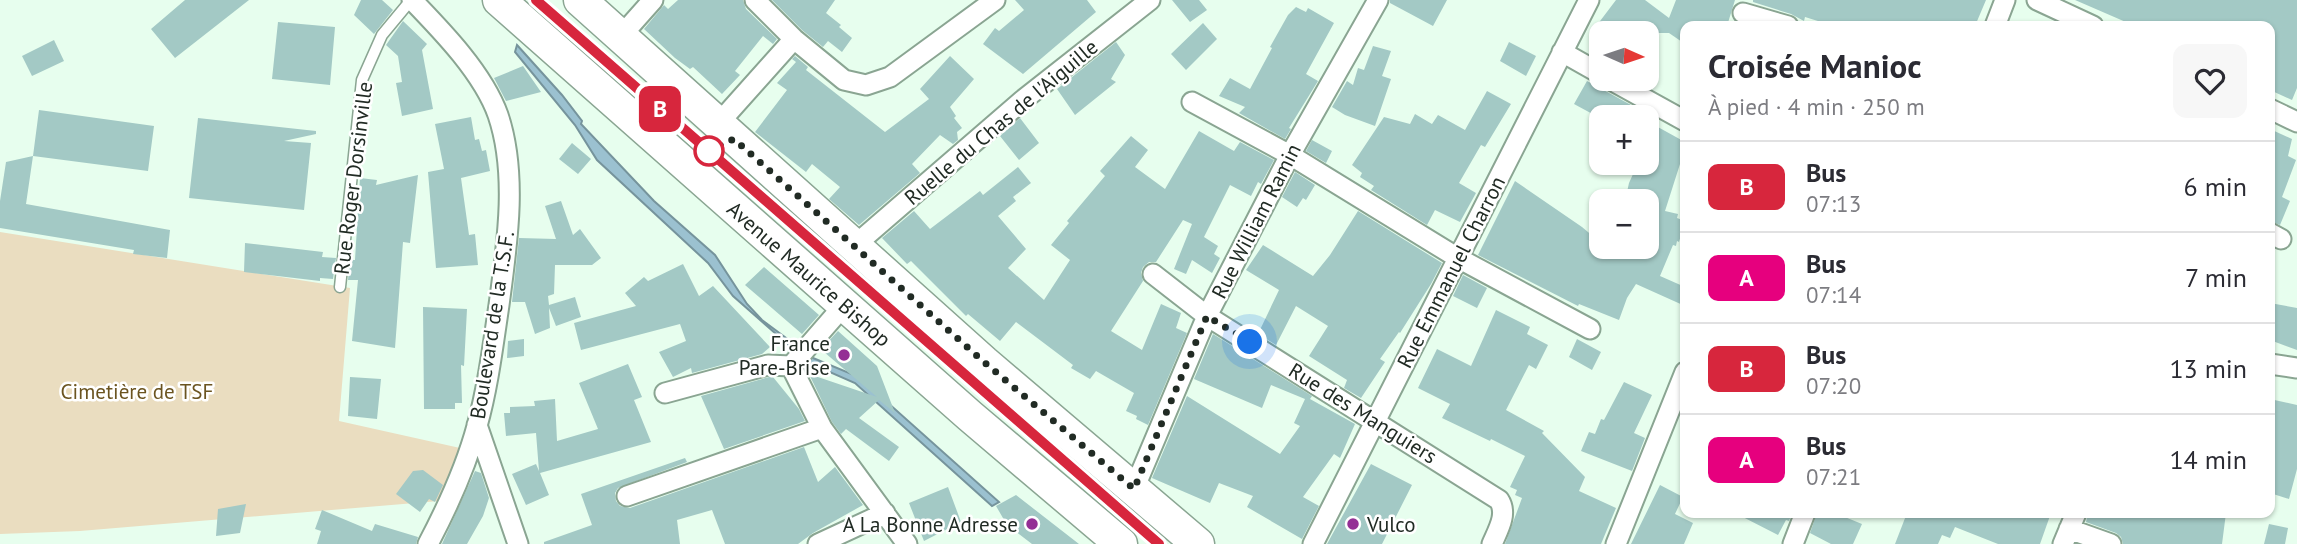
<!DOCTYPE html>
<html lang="fr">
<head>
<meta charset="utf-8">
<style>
  body { margin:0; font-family:"PT Sans",sans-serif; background:#f7f7f7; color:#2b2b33; height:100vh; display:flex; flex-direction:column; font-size:26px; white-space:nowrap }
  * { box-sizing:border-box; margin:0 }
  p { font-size:23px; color:#7c7c81 }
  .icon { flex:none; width:38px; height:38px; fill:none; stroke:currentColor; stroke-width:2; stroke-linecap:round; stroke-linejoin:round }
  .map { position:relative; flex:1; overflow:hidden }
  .drawer { position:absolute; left:1680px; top:21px; width:595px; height:497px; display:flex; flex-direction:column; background:#fff; border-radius:14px; box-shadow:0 2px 5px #0004 }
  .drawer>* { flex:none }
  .badge { padding:0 14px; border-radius:10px; font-size:24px; line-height:46px }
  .needle { width:46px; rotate:93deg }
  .fabs { position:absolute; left:1589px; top:21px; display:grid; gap:14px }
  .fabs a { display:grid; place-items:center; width:70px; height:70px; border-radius:14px; background:#fff; box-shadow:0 2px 5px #0004; font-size:35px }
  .you { position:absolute; width:35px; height:35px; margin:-18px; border:5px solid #fff; border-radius:50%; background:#1a73e8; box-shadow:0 0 0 10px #1a73e833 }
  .map>.badge { position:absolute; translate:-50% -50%; box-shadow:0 0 0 4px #fff }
  .round { display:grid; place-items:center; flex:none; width:74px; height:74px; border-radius:14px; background:#f7f7f7 }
  .head { display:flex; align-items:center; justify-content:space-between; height:119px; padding:0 28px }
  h1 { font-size:33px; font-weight:700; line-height:52px }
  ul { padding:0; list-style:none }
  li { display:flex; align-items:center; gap:21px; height:91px; padding:0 28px; border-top:2px solid #e1e1e2 }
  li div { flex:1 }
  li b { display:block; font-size:26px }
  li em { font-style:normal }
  li .badge { min-width:77px; font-weight:700; text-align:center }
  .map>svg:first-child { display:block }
  .green { fill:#eaddc0 }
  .water { fill:#9bc1d0; stroke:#76949c; stroke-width:2 }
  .building { fill:#a3c9c5 }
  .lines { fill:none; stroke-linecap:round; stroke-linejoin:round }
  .service-casing { stroke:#8aa592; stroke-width:13 }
  .minor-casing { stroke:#8aa592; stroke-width:23 }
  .primary-casing { stroke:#8aa592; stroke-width:35 }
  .service { stroke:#fff; stroke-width:10 }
  .minor { stroke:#fff; stroke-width:19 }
  .primary { stroke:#fff; stroke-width:32 }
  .line-casing { stroke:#fff; stroke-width:16 }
  .line { stroke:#d7263d; stroke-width:10 }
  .walk { stroke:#212b24; stroke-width:7; stroke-dasharray:0 12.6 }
  .stop-dot { fill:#fff; stroke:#d7263d; stroke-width:3.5 }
  .poi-dot { fill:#942f95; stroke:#fff; stroke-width:2.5 }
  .labels { text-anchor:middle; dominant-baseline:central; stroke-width:5; stroke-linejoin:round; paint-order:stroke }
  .street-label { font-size:21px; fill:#212b24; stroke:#fff }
  .poi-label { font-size:21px; fill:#212b24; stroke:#fff; text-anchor:end }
  .park-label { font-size:21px; fill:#6b5420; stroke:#fff }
</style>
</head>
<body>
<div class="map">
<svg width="2297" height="544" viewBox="0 0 2297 544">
  <rect width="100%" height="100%" fill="#e7feee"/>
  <path class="green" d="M0,232l350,56 -11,133 130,29 -18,50 -371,31 -80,3z"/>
  <path class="water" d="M517,45l45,50 20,26 -1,3 73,77 61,54 32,49 15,16 51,38 46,19 140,125 -7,4 -137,-123 -46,-20 -76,-67 -25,-33 -111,-103 -22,-35 -60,-73z"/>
  <path class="building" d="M185,0h64l-74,58 -24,-29z
    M361,0h21l11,10 -19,24 -20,-19z
    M678,0h65l3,9 31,30 -4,5 -10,-8 -28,35 5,4 -18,19 -29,-27 -3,2 -15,-11 -31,-29 20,-24 4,4z
    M772,0h63l-9,13 15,12 -2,2 13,11 -10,14 -14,-11 -5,6 -21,-17z
    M1015,0h72l9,12 -73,62 -40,-30 12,-16 4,3 25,-21z
    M1172,0h27l8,10 -17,12z
    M1390,0h57l-14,26 -43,-23z
    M1616,0h29l24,18 7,-18h59l-8,26h-42v18l-16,-11h-78z
    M1753,0h233l-11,26h-141l-29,-9 -1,4 -13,-7 -38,-12z
    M2075,0h222v88l-5,12 -22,-10v-64h-135z
    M1296,7l10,5 2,-4 26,15 -28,51 12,7 -29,47 2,1 -6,10 -46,-26 6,-6 -26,-11 11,-18 20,11 22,-41 -2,-1 18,-32z
    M403,21l24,23 -5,6 11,59 -31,7 -6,-33 6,-1 -4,-26 -12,-11z
    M278,22l57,5 -5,58 -58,-6z
    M1203,23l14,16 -31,31 -15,-16z
    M54,40l10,21 -32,15 -10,-20z
    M1116,42l9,13 -14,24 5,3 -41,33 -18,-26z
    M1509,42l27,14 -10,20 -26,-15z
    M1373,46l18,5 -9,25 9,3 -16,47 -30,-11 -13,-8 15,-26 6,4 5,-17 6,2z
    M795,56l13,11 -2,3 79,62 44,-33 -9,-10 30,-33 24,23 -24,28 6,9 -2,2 8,10 -5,4 1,8 -5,4 -13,-9 -28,29 8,9 -61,52 -30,-26 11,-12 -28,-23 -6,8 -51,-40 32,-42 -10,-7 19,-21 -4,-3z
    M523,66l18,26 -35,9 -12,-23z
    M1587,81l66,36h-55l-24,-13z
    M1487,91l24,13 -26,43 -4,-2 -22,38 17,10 -16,29 -25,-12 -8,15 -56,-35 3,-4 -14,-9 2,-4 -10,-8 32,-48 26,7 5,-10 17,10 6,-9 27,15z
    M39,110l115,16 -6,45 -115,-15z
    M471,117l4,23 4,-1 3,12 4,-1 4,21 -29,7 8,57 6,-1 3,31 -42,3 -8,-96 16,-3 -9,-45z
    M198,118l118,13v3l-32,7 27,2 -7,67 -115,-12z
    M1020,118l19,25 -20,17 -19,-24z
    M1647,121l38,21v25l-5,-3 -15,47 13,3 -1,4 8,3 -6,21 -2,-1 -1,5 -3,-1 -13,31 25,11v19l-49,-22 -9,14 -8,22 -40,-16 -1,2 -100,-51 37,-74 67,46 19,16v4h6l7,6 3,-4 11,4 2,-6h17v-46h-22l4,-18 9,-20h9z
    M2270,129l22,10 -4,17 8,4 -14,37 8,4 -10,24 -10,-4z
    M1199,131l35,20 6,-9 34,18 -13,24 -3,-2 -7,14 -21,-11 -26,52 14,9 -4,8 6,4 -8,15 -20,-13 -6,14 -12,-5 18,-45 -9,-4 -27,42h-7l-6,5 -2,6 2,8 -32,50 31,19 19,-46 20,9 -5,15 11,5 -39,92 -12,-6 1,-3 -11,-5 8,-18 -38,-22 -6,8 -19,-11 2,-3 -57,-43 -16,19 -32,-27 -2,2 -55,-55 -4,3 -25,-26 32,-27 16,18 50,-38 3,4 35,-28 13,16 -18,14 3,4 -18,15 28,33 -18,19 36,32 26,-40 -19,-15 18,-22 -2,-2 38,-45 -5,-5 31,-35 17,14 -13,17 30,22z
    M1312,140l20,11 -6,12 -20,-12z
    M572,143l19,16 -13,15 -19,-15z
    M33,156l-7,48 144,26 -3,28 -34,-4 1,-4 -134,-22v-27l6,-39z
    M1295,172l20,13 -9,15 -3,-2 -6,9 -15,-10z
    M418,175l-8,68 -7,-1 -8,106 -43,-7 6,-61h-10l2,-20h5l5,-82 17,2 -1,5z
    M561,201l12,34 7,-6 21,29 -9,7h-37l-1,29 -6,2 1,9 26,-8 6,20 -25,9 -7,-18 1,20 -15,6 -10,-32h-13l7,-64 37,1 -11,-33z
    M1358,211l84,52 -11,21 -31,49 -1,-1 -19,27 5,3 -24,36 -17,-10 3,-8 -38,-24 19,-30 -32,-20 -20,39 -18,-11 21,-44 -33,-20 17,-25 50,31 17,-21z
    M245,243l78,9 -1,5 14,1 -3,21 -13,-1v3l-76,-9z
    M683,264l16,32 14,-10 57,61 -8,7 -70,19 -1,-5 -18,9 -14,-25 27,-11 -6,-17 -99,26 -7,-27 62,-17 -11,-13 19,-16 4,4z
    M764,267l55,48 -17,19 -57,-49z
    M1463,275l24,13 -10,20 -24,-12z
    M2270,303l27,5v42l-27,-10z
    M423,307l44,2 -3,57 -3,-1 1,38h-7v6h-31z
    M1496,310l34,17 -3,7 21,11 -12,24 -7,-4 -23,45 38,21 -2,2 43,44 -6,14 37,17 -15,36h-96l17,-46 -7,-3 2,-5 -7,-3 15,-31 -34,-17 -1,2 -48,-23 8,-14 -32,-16 19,-39 34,17z
    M838,331l39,35 18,47 -16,-13 -20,18 40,29 -10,14 -43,-32 -5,5 -9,-12 -23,-48 68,23 -53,-45 -1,-5z
    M1213,334l99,62 -2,3 45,25 -15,34 -6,-4 -31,43 16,9 -17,33 -55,-32 6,-11 -34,-13 -9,20 -58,-25 35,-82 93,58 20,-28 -6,-3 11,-24 -34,-14 -9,23 -68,-29z
    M524,339v17l-17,2 1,-17z
    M1577,339l24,13 -9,18 -23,-13z
    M628,364l14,33 -8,3 17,42 -111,31 9,22 -23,10 -14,-31 24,-10 3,7 -3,-38 -30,3 -2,-23h6v-6l25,-1 -1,-5 21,-2 2,42 41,-12 -19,-46z
    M350,377l31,2 -4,40 -29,-3z
    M769,377h4l26,32 6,12 -81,28 -23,-53z
    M1624,382l28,13 -18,38 11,5 -13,33 -51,-20 8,-19 6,2 6,-15 3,1z
    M2270,399l27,6v64l-8,30 -19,-6z
    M804,447l14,35 17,-15 28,38 -50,28 -15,11h-73l-13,-34 -35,10 3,24h-136v-2l48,-17 -11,-31 104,-36 2,4 -69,26 -3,5 1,8 4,5 10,2z
    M1371,464l41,21 -30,59h-55z
    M423,470l20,15 -8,17 -6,-3 -9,13 -24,-18 17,-23z
    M475,471l6,2 8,25 -6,18 -16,28h-25z
    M1660,485l23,12 -8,17 18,9 -9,21h-53z
    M948,487l13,35 -37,19 -15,-38z
    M1016,495l63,49h-47l-25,-19 -11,-19z
    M246,504l-6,29 -24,3 2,-27z
    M322,510l50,21 3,-7 43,13 -2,7h-99l4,-13 -6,-2z
    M1735,513h57l-3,8 -3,-1 -8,15z
    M1817,513h18l27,11 -9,20h-22l-21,-11z
    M1907,513h144l-11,31h-42l-43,-17 -5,11 -8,-3 -4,9h-43z
    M2088,513h138l-4,31h-99l-2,-7 -5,-4 -30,-11z
    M2269,524l19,4 -3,16h-21z"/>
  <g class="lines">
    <g class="service-casing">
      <path id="service" d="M536,0l623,544
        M340,287l22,-207 20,-45 29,-35"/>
    </g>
    <g class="minor-casing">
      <path id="minor" d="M412,0c30,31 71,73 86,115 20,59 9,130 1,190 -6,40 -11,82 -22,121 -11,41 -29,80 -49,118
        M755,0l39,39 50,41 22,5 24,-8 105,-77
        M2037,0l56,26
        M1743,13l45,13
        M1995,26l10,-26
        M621,36l32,-36
        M1562,52l39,22
        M1609,79l76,42
        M1192,102l98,53 168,103 132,71
        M2270,109l27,13
        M718,124l76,-85
        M2270,233l11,6
        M854,246l169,-146 127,-100
        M1153,274l54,42 292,184c9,14 -1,30 -7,44
        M845,304l-54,62 31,62 85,116
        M2270,364l27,4
        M665,393l103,-28 23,1
        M477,425l41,119
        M1134,489l73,-173 83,-161 88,-155
        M627,496l195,-68
        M2069,529l42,15
        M818,544l67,-31
        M1313,544l276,-544
        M1616,544l69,-172
        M1793,544l12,-31
        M2063,544l13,-31"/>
    </g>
    <g class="primary-casing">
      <path id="primary" d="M499,0l471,416 151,128
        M580,0l404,362 214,182"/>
    </g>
    <use href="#service" class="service"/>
    <use href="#minor" class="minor"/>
    <use href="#primary" class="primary"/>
  </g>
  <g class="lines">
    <g class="line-casing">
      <path id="line" d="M536,0l623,544"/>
    </g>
    <use href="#line" class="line"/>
    <path class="walk" d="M709,151l25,-12 250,223 150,127 73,-173 43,26"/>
  </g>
  <circle class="stop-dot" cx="709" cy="151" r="14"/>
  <g class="poi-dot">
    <circle cx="844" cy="355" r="7"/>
    <circle cx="1032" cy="524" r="7"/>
    <circle cx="1353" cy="524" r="7"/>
  </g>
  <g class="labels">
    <g class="street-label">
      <text transform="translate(1001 122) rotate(-40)">Ruelle du Chas de l'Aiguille</text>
      <text transform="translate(353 178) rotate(-83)">Rue Roger Dorsinville</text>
      <text transform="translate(1256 221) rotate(-63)">Rue William Ramin</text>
      <text transform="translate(1451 272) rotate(-63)">Rue Emmanuel Charron</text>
      <text transform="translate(809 274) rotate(41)">Avenue Maurice Bishop</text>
      <text transform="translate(492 325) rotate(-81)">Boulevard de la T.S.F.</text>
      <text transform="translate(1363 413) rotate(32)">Rue des Manguiers</text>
    </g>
    <g class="poi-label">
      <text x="830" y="343">France<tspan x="830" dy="24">Pare-Brise</tspan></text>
      <text x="1018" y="524">A La Bonne Adresse</text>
      <text x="1367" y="524" text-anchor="start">Vulco</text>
    </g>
    <g class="park-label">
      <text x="137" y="391">Cimetière de TSF</text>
    </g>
  </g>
</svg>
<div class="fabs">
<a><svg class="needle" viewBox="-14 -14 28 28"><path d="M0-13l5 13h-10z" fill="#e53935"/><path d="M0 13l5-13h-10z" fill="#7c7c81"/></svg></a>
<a>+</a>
<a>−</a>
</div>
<div class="you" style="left:1250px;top:342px"></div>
<b class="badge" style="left:660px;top:109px;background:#d7263d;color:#fff">B</b>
<section class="drawer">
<div class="head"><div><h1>Croisée Manioc</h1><p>À pied · 4 min · 250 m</p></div><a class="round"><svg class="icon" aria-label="heart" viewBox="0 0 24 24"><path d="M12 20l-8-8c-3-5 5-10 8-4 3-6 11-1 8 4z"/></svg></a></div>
<ul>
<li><span class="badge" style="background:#d7263d;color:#fff">B</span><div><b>Bus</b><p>07:13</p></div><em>6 min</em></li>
<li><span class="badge" style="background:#e6007e;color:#fff">A</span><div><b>Bus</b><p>07:14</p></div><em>7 min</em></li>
<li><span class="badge" style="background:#d7263d;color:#fff">B</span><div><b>Bus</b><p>07:20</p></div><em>13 min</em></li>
<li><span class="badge" style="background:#e6007e;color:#fff">A</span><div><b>Bus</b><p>07:21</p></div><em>14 min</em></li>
</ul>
</section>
</div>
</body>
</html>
